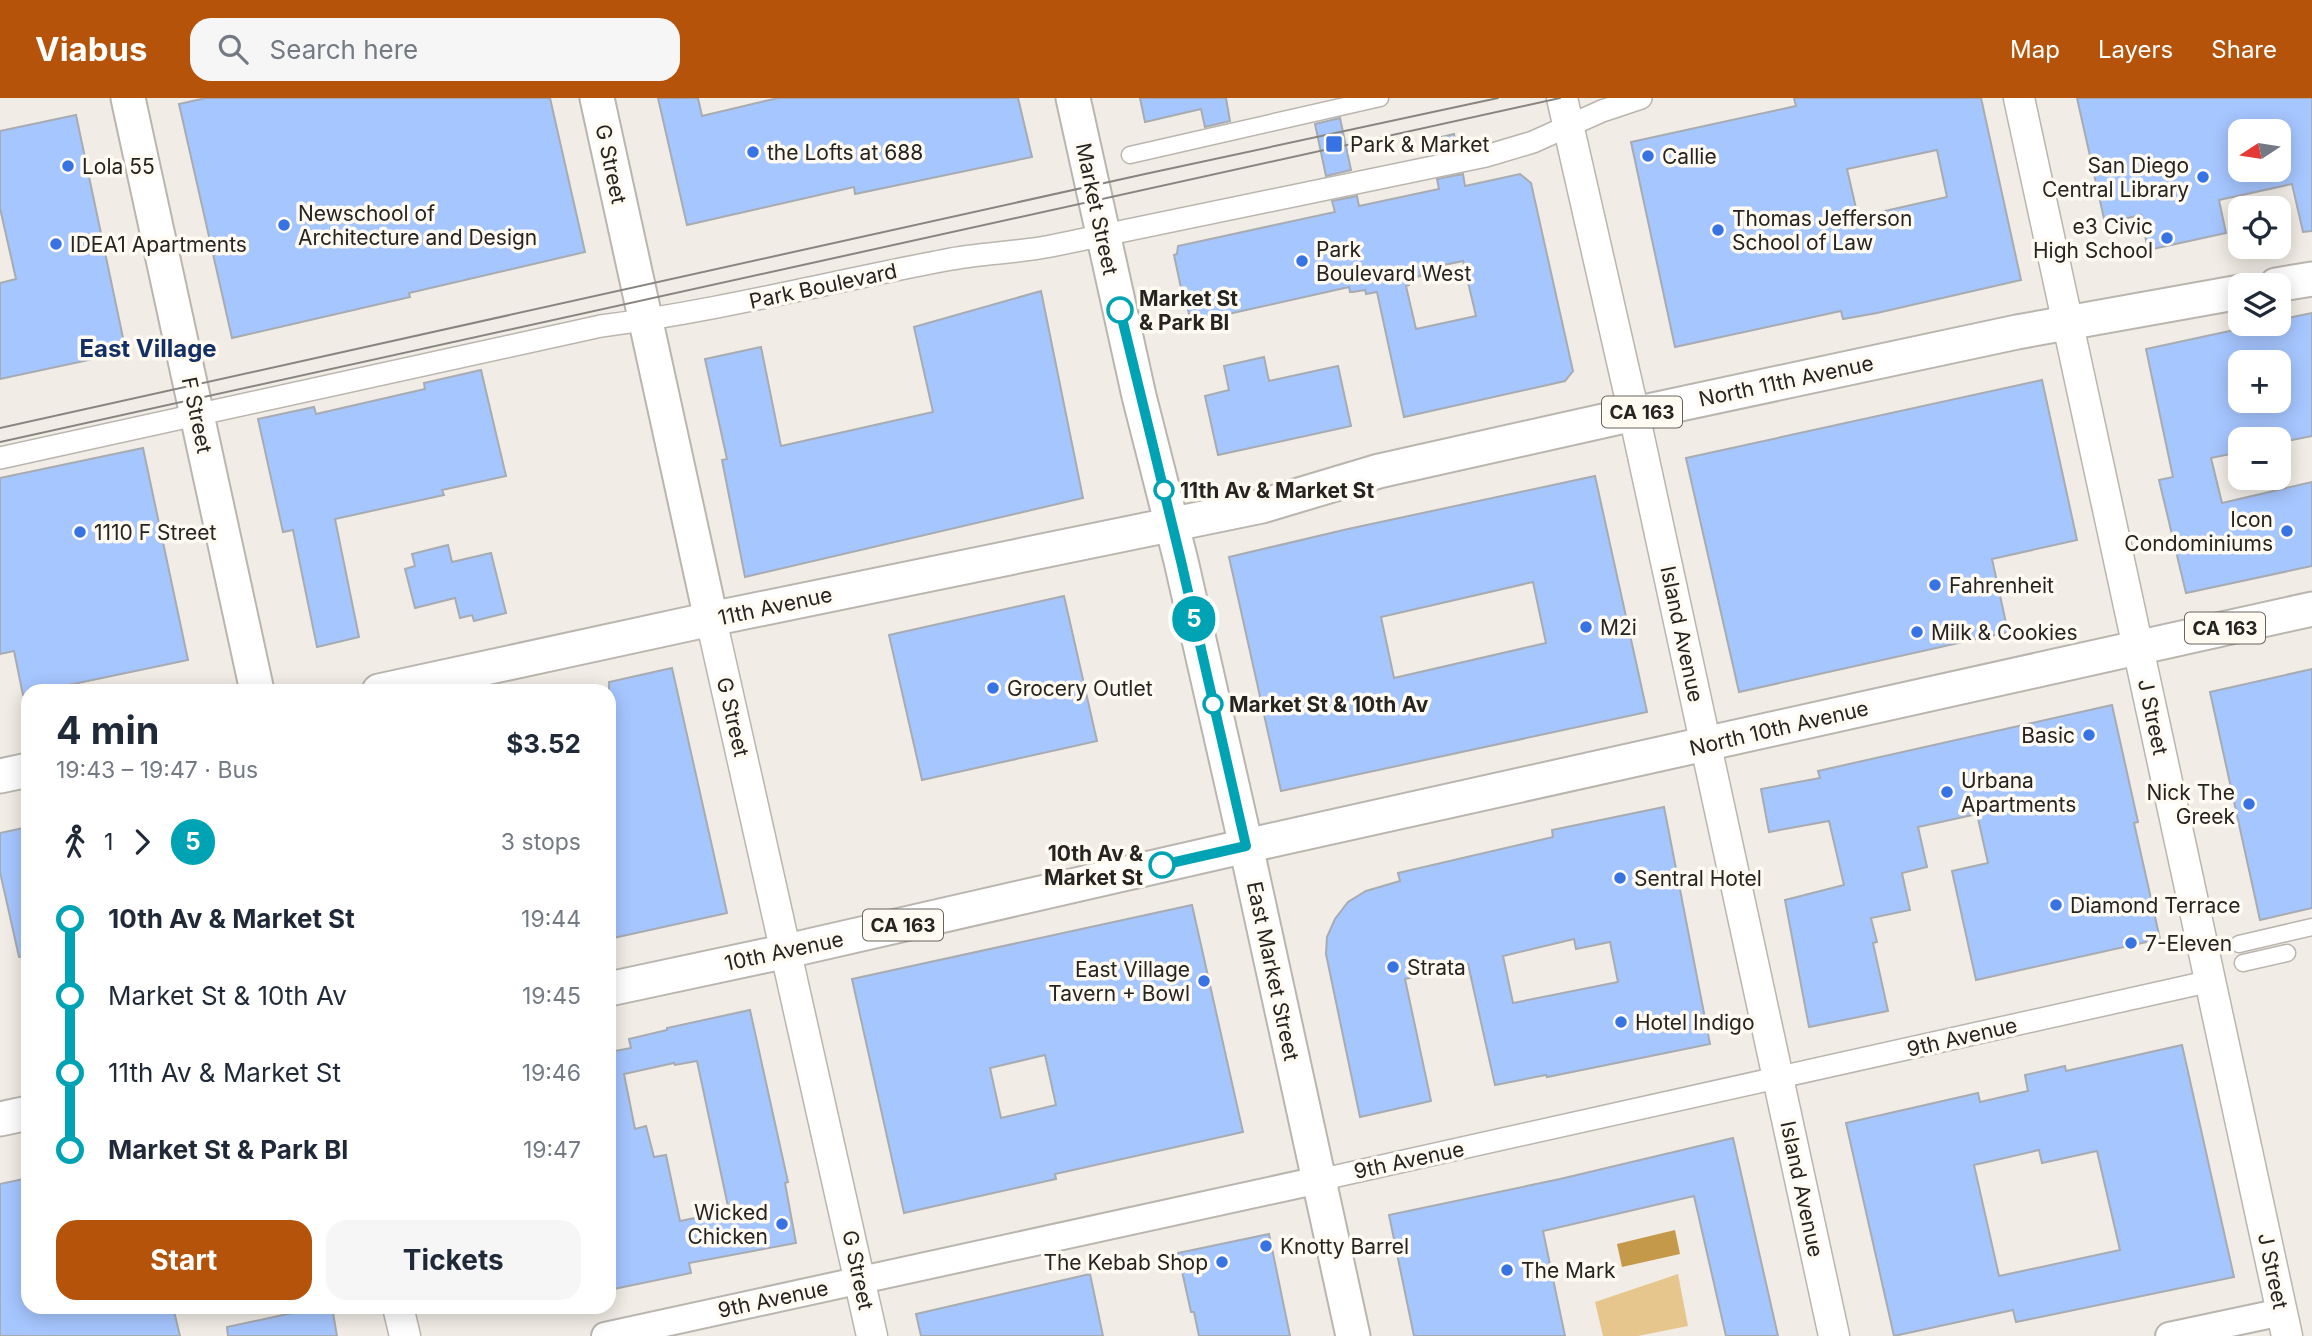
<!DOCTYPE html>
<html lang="en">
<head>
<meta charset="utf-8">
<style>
  body { margin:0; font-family:Inter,sans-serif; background:#f6f6f7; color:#1f2937; height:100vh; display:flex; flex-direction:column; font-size:26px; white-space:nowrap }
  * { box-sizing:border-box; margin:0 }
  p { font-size:23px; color:#747a83 }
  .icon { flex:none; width:38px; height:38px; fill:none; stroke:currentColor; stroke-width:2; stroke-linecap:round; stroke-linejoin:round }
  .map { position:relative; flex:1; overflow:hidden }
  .panel { position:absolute; left:21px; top:586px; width:595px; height:630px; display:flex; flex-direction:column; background:#fff; border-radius:21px; box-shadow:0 4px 18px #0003 }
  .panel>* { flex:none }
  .badge { padding:0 14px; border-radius:23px; font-size:24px; line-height:46px }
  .needle { width:46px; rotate:258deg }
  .controls { position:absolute; left:2228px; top:21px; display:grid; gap:14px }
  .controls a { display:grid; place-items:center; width:63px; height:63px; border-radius:14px; background:#fff; box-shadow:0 4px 18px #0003; font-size:35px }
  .map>.badge { position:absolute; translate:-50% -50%; box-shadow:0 0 0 4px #fff }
  .legs { display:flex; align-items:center; gap:10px; height:77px; padding:0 35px; font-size:23px }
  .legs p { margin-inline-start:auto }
  .summary { display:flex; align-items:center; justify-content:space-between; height:119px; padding:0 35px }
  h1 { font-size:38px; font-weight:700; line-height:52px }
  .primary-button { display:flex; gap:14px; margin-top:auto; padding:14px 35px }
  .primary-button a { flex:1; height:80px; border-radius:21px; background:#b45309; color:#fff; font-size:28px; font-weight:700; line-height:80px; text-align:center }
  .primary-button a+a { background:#f6f6f7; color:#1f2937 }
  ul { padding:0 35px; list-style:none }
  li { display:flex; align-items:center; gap:24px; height:77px; font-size:26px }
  li i { display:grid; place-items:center; width:10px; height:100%; margin:0 9px; background:currentColor }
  li i::after { content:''; width:18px; height:18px; margin:-9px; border:5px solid; border-radius:50%; background:#fff }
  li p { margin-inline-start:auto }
  li:first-child i { background:linear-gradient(#0000 50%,currentColor 0) }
  li:last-child i { background:linear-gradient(currentColor 50%,#0000 0) }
  header { display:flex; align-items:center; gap:42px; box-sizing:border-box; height:98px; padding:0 35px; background:#b45309; color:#fff }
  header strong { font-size:33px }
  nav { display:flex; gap:38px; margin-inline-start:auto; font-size:24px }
  .search { width:490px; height:63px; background:#f6f6f7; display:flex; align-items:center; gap:18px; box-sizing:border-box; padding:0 24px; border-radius:21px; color:#747a83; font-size:26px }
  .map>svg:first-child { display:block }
  .green { fill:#e7c68e }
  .water { fill:#c5994a }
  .building { fill:#a6c6ff; stroke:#a7abb2; stroke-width:2; fill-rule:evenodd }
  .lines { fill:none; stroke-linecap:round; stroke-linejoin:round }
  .pedestrian-casing { stroke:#bab5ae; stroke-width:19 }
  .minor-casing { stroke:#bab5ae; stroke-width:24 }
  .tertiary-casing { stroke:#bab5ae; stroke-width:30 }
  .secondary-casing { stroke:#bab5ae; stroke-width:33 }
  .primary-casing { stroke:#bab5ae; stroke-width:37 }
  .pedestrian { stroke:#fff; stroke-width:16 }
  .minor { stroke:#fff; stroke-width:21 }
  .tertiary { stroke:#fff; stroke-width:26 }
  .secondary { stroke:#fff; stroke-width:30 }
  .primary { stroke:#fff; stroke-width:33 }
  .tram { stroke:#888580; stroke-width:2 }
  .line-1-casing { stroke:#fff; stroke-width:16 }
  .line-1 { stroke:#00a3b4; stroke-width:10 }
  .poi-dot { fill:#3773e2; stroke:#fffaf2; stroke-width:2.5 }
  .stop-1-dot { fill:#fff; stroke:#00a3b4; stroke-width:3.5 }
  .labels { text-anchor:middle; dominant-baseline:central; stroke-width:7; stroke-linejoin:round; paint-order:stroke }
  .shield { fill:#fffaf2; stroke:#676460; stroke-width:2 }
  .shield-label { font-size:19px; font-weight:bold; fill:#262421 }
  .poi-label { font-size:21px; fill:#262421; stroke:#fffaf2; text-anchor:start }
  .street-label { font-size:21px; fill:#262421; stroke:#fffaf2 }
  .stop-label { font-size:21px; font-weight:bold; fill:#262421; stroke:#fffaf2; text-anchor:start }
  .quarter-label { font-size:24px; font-weight:bold; fill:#133065; stroke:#fffaf2 }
</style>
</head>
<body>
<header>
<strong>Viabus</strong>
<div class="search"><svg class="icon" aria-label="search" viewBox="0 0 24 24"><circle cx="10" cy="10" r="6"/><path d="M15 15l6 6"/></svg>Search here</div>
<nav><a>Map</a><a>Layers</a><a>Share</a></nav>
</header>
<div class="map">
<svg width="2312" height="1238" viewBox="0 0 2312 1238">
  <rect width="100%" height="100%" fill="#f1ece5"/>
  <path class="green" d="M1678,1176l10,52 -50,10h-35l-8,-34z"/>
  <path class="water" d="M1675,1132l5,24 -58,13 -5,-23z"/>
  <path class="building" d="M206,0h344l35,154 -176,41 1,4 -178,41 -53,-234z
    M658,0h40l4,18 76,-18h240l14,59 -177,37 -1,-7 -167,38z
    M1140,0h86l4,23 -25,6 -4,-18 -56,13z
    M1794,0h187l40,182 -144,33 -34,6 -2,-8 -166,36 -44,-205 165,-36zM1937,52l10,47 -89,20 -11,-48z
    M2077,0h235v133l-9,1 -11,-48 -73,16 7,33 -78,17 -7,-35 -36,8zM2240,33h38v39h-38z
    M76,17l50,237 -126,27v-96l16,-4 -16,-71v-77z
    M1340,20l11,52 -25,6 -11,-52z
    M1454,36l3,15 -25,5 -3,-14z
    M1463,76l2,12 55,-12 11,9 42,188 -8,10 -161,36 -27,-125 -11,2 -1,-4 -12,2h-3l-1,-5 -143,32 -11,2 -2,-4 -3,1 -4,-16h-2l-10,-47 3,-1 1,-8 157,-34 -3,-11 25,-5 2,10 80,-17 -2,-10zM1463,163l13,55 -60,13 -10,-43 3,-1 -2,-6 14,-3 -1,-6z
    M1041,193l42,207 -338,79 -23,-117 5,-1 -22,-100 56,-12 20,99 152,-34 -19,-85z
    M2312,215v123l-34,7v-4h-38v13l-29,6 11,45 90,-21v84l-126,27 -27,-113 14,-3 -27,-128 116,-25h16v-4zM2240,264h38v39h-38z
    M1264,259l5,24 69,-15 13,60 -133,29 -13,-59 24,-6 -5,-24z
    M481,272l25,106 -64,14 2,5 -109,24 24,118 -42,10 -24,-117 -10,2 -25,-113 56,-12 2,7 109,-25 -1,-6z
    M2042,282l35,160 -85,19 16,73 -269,60 -53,-234z
    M143,350l45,212 -148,31h-12v3l-5,1 -9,-44 -14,3v-176z
    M1595,378l52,236 -366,79 -52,-234 119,-28zM1533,484l13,61 -152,35 -13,-61z
    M448,447l4,17 39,-9 15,60 -32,8 -2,-6 -12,3 -5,-20 -40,10 -10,-39 10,-3 -3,-12z
    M1064,498l33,145 -175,39 -33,-145z
    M672,570l55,245 -118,26v-257z
    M2312,571v239l-52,12 -50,-228z
    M2112,607l26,117 -4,1 26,116 -184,41 -24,-109 36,-8 -11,-49 -59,13 9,40 -25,6 8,37 -39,8 6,24 -4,1 15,68 -79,16 -24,-127 59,-15 -15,-64 -60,11 -8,-43 59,-11 -2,-7z
    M1664,709l46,237 -163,33 -1,-2 -51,10 -27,-121 -63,15 26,122 -71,16 -34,-163 1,-17 8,-18 13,-17 18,-11 34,-10 -2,-8 155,-36 -1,-7zM1574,841l2,10 34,-7 8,40 -105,21 -10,-47z
    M28,729v129l-9,1 -19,-85v-39z
    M1192,807l51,227 -188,42 1,5 -152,34 -52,-234zM1045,957l11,50 -55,13 -11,-50z
    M750,912l38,172 -3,1 11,60 -107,20 2,10 -82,17v-238l22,-4 -2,-9 38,-9v-2zM697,963l32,150 -49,10 -14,-66 -12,2 -8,-31 -11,3 -11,-55 50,-11 1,2z
    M2182,947l52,232 -218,45 -3,-12 -119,26 -48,-213 132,-30 2,9 48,-11 -3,-16 40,-9 1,5zM2039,1052l3,13 55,-12 23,99 -121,26 -25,-111z
    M1733,1040l45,198h-52l-32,-140 -151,35 22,105h-151l-25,-121 171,-36z
    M28,1080v129h145l7,29h-180v-152z
    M1269,1136l21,102h-91l-5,-24h-3l-13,-59z
    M1090,1176l13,62h-182l-5,-22z
    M320,1209h12l5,29h-109l-1,-9z"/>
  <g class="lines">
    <g class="pedestrian-casing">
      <path id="pedestrian" d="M1130,57l250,-57
        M2239,846l73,-17
        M2243,865l44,-10"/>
    </g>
    <g class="minor-casing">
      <path id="minor" d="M0,360l601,-132c116,-15 229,-44 345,-66 34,-7 70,-7 105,-14l435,-90 47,-14 69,-31 39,-13
        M1319,1082l892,-199"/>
    </g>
    <g class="tertiary-casing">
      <path id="tertiary" d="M605,1238l714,-156
        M2169,1238l113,-24"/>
    </g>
    <g class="secondary-casing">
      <path id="secondary" d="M1562,0l72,316 200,922
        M2019,0l268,1238
        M711,521l161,717
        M398,1209l7,29"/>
    </g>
    <g class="primary-casing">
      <path id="primary" d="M128,0l129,593
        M597,0l114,521
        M1073,0l66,298 42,165 65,285 107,490
        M2276,187l36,-6
        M379,593l332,-72 551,-113 117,-35 255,-57 383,-82 223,-40
        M0,678l28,-6
        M609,891l178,-38 459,-105 1066,-237
        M0,1021l28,-6"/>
    </g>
    <use href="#pedestrian" class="pedestrian"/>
    <use href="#minor" class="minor"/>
    <use href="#tertiary" class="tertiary"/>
    <use href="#secondary" class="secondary"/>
    <use href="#primary" class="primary"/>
    <path class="tram" d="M0,330l1145,-254 353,-76
      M0,344l1560,-344"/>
  </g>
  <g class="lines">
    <g class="line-1-casing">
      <path id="line-1" d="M1120,212l61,251 65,285 -84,19"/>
    </g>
    <use href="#line-1" class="line-1"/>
  </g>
  <g class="poi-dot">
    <rect x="1325" y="37" width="18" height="18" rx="3.5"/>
    <circle cx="753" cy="54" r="7"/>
    <circle cx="1648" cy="58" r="7"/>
    <circle cx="68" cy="68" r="7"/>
    <circle cx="2203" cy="79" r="7"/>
    <circle cx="284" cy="127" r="7"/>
    <circle cx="1718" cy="132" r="7"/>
    <circle cx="2167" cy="140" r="7"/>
    <circle cx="56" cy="146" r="7"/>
    <circle cx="1302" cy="163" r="7"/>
    <circle cx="2287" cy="433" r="7"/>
    <circle cx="80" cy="434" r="7"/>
    <circle cx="1935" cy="487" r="7"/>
    <circle cx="1586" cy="529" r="7"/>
    <circle cx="1917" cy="534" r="7"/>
    <circle cx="993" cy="590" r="7"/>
    <circle cx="2089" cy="637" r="7"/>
    <circle cx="1947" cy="694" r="7"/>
    <circle cx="2249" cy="706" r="7"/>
    <circle cx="1620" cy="780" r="7"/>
    <circle cx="2056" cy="807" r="7"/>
    <circle cx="2131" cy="845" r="7"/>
    <circle cx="1393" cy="869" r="7"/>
    <circle cx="1204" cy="883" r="7"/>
    <circle cx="1621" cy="924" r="7"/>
    <circle cx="782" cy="1126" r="7"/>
    <circle cx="1266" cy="1148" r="7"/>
    <circle cx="1222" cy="1164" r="7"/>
    <circle cx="1507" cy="1172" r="7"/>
  </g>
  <g class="stop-1-dot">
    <circle cx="1120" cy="212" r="12"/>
    <circle cx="1164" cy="392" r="9"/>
    <circle cx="1213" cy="606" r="9"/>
    <circle cx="1162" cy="767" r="12"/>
  </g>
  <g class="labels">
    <g class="shield">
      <rect x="1602" y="298.5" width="80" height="31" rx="5"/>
      <rect x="2185" y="514.5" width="80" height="31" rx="5"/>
      <rect x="863" y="811.5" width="80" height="31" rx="5"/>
    </g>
    <g class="shield-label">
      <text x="1642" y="314">CA 163</text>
      <text x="2225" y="530">CA 163</text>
      <text x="903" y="827">CA 163</text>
    </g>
    <g class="poi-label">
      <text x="1350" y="46">Park &amp; Market</text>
      <text x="767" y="54">the Lofts at 688</text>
      <text x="1662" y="58">Callie</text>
      <text x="2189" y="67" text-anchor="end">San Diego<tspan x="2189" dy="24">Central Library</tspan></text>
      <text x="82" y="68">Lola 55</text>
      <text x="298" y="115">Newschool of<tspan x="298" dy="24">Architecture and Design</tspan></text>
      <text x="1732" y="120">Thomas Jefferson<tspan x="1732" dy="24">School of Law</tspan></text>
      <text x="2153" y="128" text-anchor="end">e3 Civic<tspan x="2153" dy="24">High School</tspan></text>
      <text x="70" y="146">IDEA1 Apartments</text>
      <text x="1316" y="151">Park<tspan x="1316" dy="24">Boulevard West</tspan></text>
      <text x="2273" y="421" text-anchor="end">Icon<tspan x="2273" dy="24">Condominiums</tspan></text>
      <text x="94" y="434">1110 F Street</text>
      <text x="1949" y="487">Fahrenheit</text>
      <text x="1600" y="529">M2i</text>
      <text x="1931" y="534">Milk &amp; Cookies</text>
      <text x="1007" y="590">Grocery Outlet</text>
      <text x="2075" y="637" text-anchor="end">Basic</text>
      <text x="1961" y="682">Urbana<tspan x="1961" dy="24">Apartments</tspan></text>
      <text x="2235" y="694" text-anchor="end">Nick The<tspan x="2235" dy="24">Greek</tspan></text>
      <text x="1634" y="780">Sentral Hotel</text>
      <text x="2070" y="807">Diamond Terrace</text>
      <text x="2145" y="845">7-Eleven</text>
      <text x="1407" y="869">Strata</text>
      <text x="1190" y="871" text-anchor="end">East Village<tspan x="1190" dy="24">Tavern + Bowl</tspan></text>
      <text x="1635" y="924">Hotel Indigo</text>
      <text x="768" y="1114" text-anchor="end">Wicked<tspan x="768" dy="24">Chicken</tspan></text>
      <text x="1280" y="1148">Knotty Barrel</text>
      <text x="1208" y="1164" text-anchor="end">The Kebab Shop</text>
      <text x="1521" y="1172">The Mark</text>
    </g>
    <g class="street-label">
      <text transform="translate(611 66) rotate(78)">G Street</text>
      <text transform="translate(1097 111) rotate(78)">Market Street</text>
      <text transform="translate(823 188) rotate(-12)">Park Boulevard</text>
      <text transform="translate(1786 283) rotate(-12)">North 11th Avenue</text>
      <text transform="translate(197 317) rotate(78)">F Street</text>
      <text transform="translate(775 508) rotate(-12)">11th Avenue</text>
      <text transform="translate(1682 536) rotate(78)">Island Avenue</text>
      <text transform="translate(733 619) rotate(77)">G Street</text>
      <text transform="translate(2153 619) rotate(78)">J Street</text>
      <text transform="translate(1779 630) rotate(-13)">North 10th Avenue</text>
      <text transform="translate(784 853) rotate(-12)">10th Avenue</text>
      <text transform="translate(1273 873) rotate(78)">East Market Street</text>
      <text transform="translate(1962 939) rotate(-13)">9th Avenue</text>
      <text transform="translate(1409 1062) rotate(-12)">9th Avenue</text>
      <text transform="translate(1802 1091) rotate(78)">Island Avenue</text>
      <text transform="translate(858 1172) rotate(78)">G Street</text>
      <text transform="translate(2273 1173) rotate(78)">J Street</text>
      <text transform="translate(773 1201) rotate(-12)">9th Avenue</text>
    </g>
    <g class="stop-label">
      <text x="1139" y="200">Market St<tspan x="1139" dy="24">&amp; Park Bl</tspan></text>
      <text x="1180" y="392">11th Av &amp; Market St</text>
      <text x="1229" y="606">Market St &amp; 10th Av</text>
      <text x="1143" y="755" text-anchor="end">10th Av &amp;<tspan x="1143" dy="24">Market St</tspan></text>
    </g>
    <g class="quarter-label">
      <text x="148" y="250">East Village</text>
    </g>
  </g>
</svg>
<div class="controls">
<a><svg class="needle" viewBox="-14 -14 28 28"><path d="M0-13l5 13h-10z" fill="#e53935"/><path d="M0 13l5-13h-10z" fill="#747a83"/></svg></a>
<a><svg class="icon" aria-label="locate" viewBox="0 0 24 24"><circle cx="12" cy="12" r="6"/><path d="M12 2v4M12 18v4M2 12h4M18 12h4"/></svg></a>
<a><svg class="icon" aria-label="layers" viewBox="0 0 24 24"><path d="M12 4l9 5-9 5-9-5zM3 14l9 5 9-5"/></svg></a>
<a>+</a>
<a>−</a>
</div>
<b class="badge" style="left:1194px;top:521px;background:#00a3b4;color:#fff">5</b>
<section class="panel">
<div class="summary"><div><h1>4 min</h1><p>19:43 – 19:47 · Bus</p></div><b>$3.52</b></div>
<div class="legs"><svg class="icon" aria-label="walk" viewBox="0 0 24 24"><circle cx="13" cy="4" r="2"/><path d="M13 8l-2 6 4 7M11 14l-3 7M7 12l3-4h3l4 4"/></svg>1<svg class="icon" aria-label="forward" viewBox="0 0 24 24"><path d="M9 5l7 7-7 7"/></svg><b class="badge" style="background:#00a3b4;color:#fff">5</b><p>3 stops</p></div>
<ul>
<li><i style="color:#00a3b4"></i><b>10th Av &amp; Market St</b><p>19:44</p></li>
<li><i style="color:#00a3b4"></i><span>Market St &amp; 10th Av</span><p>19:45</p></li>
<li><i style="color:#00a3b4"></i><span>11th Av &amp; Market St</span><p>19:46</p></li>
<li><i style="color:#00a3b4"></i><b>Market St &amp; Park Bl</b><p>19:47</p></li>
</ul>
<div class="primary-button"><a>Start</a><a>Tickets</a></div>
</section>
</div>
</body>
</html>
